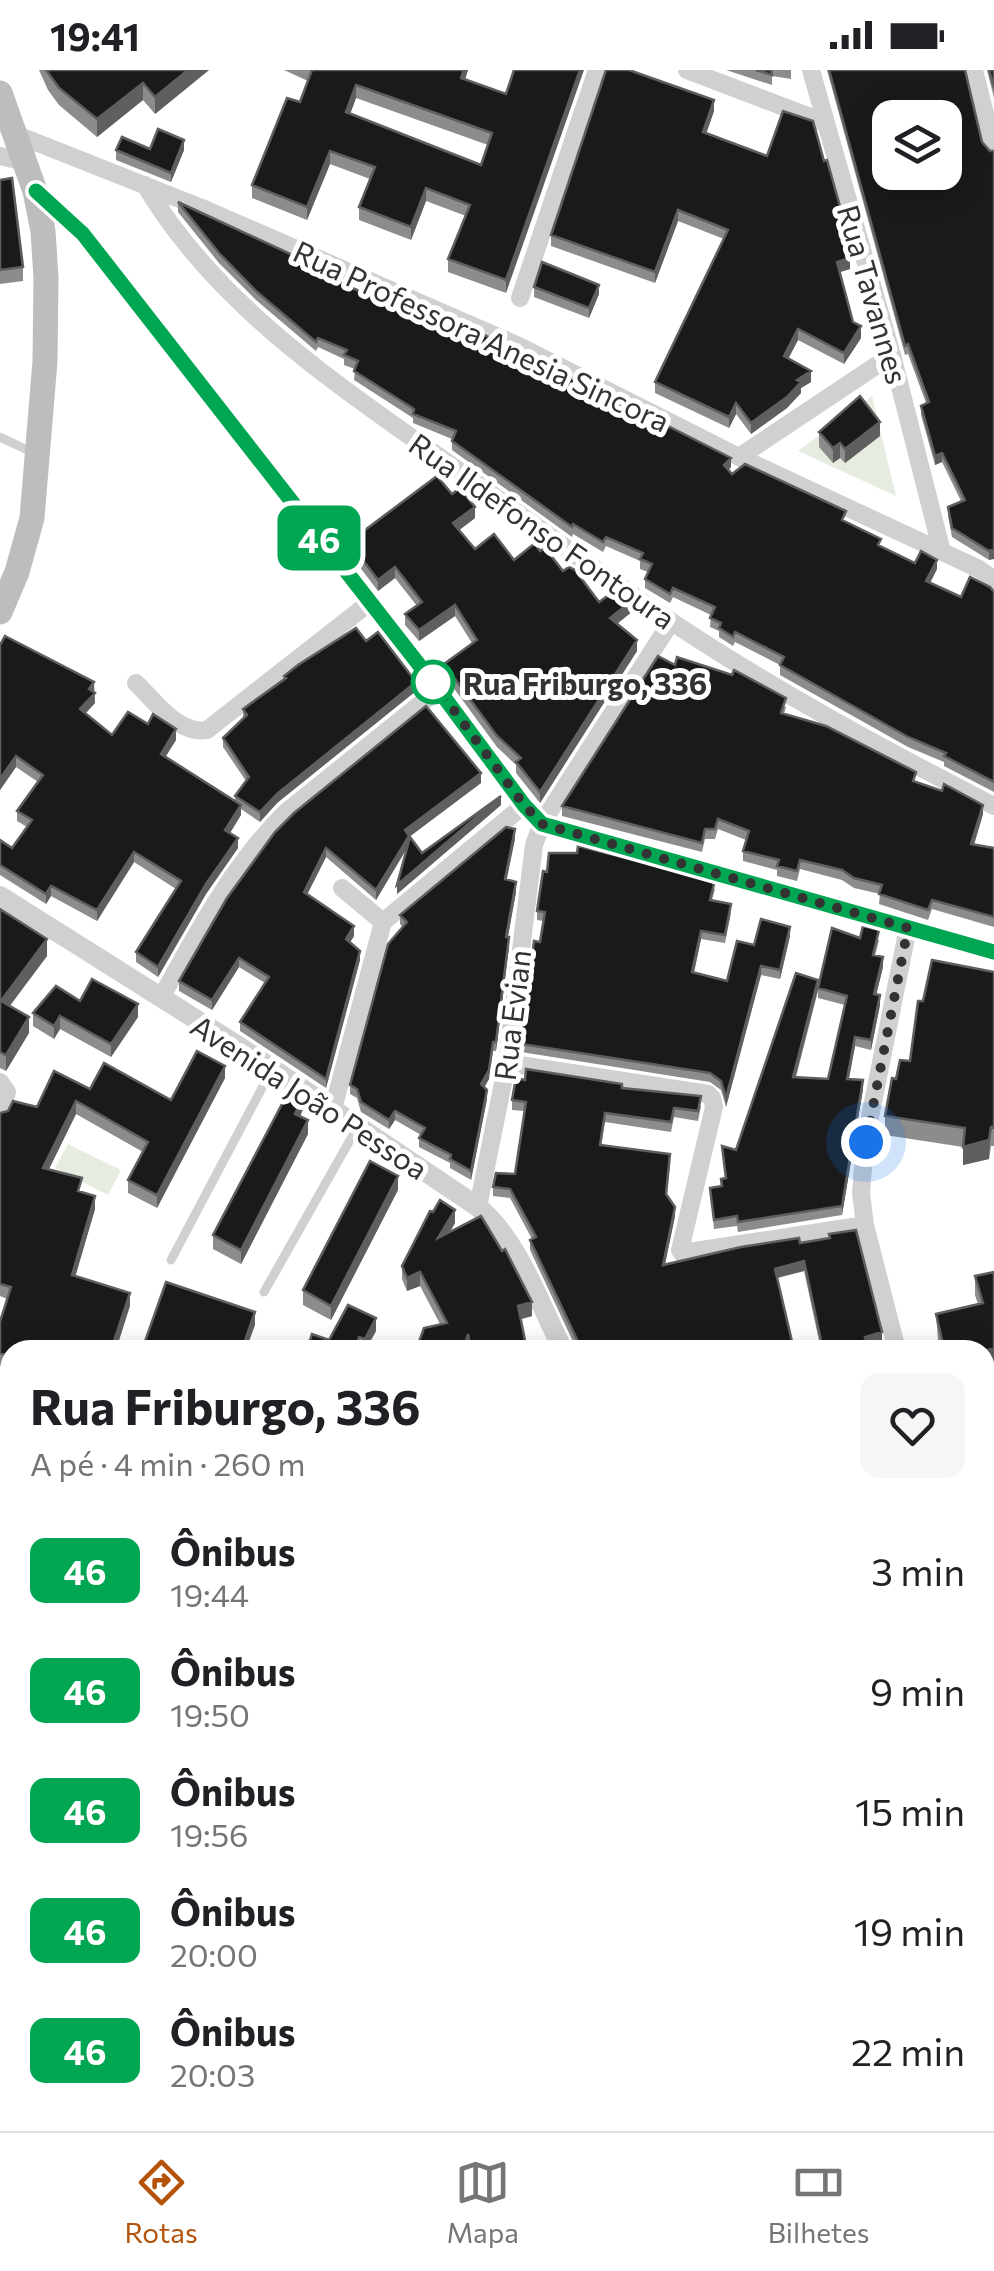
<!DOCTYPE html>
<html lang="pt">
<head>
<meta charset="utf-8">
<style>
  body { margin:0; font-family:Commissioner,sans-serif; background:#f6f6f6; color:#202124; height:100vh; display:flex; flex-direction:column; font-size:38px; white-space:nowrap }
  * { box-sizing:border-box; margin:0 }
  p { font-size:32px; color:#757577 }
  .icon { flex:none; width:55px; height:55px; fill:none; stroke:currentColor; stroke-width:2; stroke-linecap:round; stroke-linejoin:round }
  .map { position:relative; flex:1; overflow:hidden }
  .sheet { position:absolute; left:0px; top:1270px; width:995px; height:792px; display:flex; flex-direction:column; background:#fff; border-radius:30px 30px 0 0; box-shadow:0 5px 25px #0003 }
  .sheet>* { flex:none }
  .badge { padding:0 20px; border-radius:15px; font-size:35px; line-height:65px }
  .controls { position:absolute; left:872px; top:30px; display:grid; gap:20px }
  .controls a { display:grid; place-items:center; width:90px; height:90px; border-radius:20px; background:#fff; box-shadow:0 5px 25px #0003; font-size:50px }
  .you { position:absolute; width:50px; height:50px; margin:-25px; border:8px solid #fff; border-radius:50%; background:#1a73e8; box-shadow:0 0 0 15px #1a73e833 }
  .map>.badge { position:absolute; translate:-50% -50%; box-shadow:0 0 0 5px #fff }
  .round { display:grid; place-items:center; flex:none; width:105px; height:105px; border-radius:20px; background:#f6f6f6 }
  .headline { display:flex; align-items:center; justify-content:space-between; height:170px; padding:0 30px }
  h1 { font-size:48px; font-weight:700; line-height:75px }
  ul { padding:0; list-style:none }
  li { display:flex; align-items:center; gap:30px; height:120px; padding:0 30px }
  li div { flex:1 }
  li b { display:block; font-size:38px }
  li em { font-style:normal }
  li .badge { min-width:110px; font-weight:700; text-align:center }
  .status { display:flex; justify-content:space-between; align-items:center; height:70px; padding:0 50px; background:#fff; direction:ltr }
  .status svg { height:28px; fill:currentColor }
  .menu { display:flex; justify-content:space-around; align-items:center; height:140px; border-top:2px solid #e0e0e0; background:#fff; font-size:28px; color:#757577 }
  .menu a { display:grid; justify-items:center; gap:5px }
  .menu .selected { color:#b45309 }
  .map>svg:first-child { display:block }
  .green { fill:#e6ecdf }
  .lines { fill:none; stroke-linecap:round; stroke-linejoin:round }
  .service { stroke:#d0d0d0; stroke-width:9 }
  .minor { stroke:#d0d0d0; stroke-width:18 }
  .tertiary { stroke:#d0d0d0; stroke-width:20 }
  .secondary { stroke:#bdbdbd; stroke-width:25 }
  .wall { fill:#8c8c8c; fill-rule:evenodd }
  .shaded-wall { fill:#5f5f5f }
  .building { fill:#1a1a1a; stroke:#5f5f5f; stroke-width:2.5; fill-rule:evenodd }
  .line-casing { stroke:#fff; stroke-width:22 }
  .line { stroke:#00a651; stroke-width:15 }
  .walk { stroke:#333; stroke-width:10; stroke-dasharray:0 18 }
  .stop-dot { fill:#fff; stroke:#00a651; stroke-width:5 }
  .labels { text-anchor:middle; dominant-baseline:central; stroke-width:10; stroke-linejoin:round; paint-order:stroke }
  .street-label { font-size:30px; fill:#333; stroke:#fff }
  .stop-label { font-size:30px; font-weight:bold; fill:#333; stroke:#fff; text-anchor:start }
</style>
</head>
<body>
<div class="status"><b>19:41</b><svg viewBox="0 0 49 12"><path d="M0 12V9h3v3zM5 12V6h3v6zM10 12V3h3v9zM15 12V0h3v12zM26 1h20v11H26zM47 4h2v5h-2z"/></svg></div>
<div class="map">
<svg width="994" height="2061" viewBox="0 0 994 2061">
  <rect width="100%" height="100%" fill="#fff"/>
  <path class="green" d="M872,326l24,100 -98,-45z
    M68,1074l53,26 -13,25 -53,-27z"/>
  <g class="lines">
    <path class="service" d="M0,367l36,17
      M171,1190l100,-189
      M264,1222l94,-166"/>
    <path class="minor" d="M687,0l139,53
      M811,0l81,285 50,197
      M974,0l20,79
      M15,64l187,74 317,138 220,111 240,112 15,11
      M0,86l25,6
      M145,115c74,125 202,206 317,288 70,50 139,102 210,149 102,68 213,128 322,184
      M35,121l48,43 356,455 85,116 18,18 452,129
      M520,228l77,-228
      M739,387l153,-102
      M136,613c19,18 42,52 71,47l162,-127
      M342,818l41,34
      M161,928c36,-65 71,-132 124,-185l154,-124
      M507,993l201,31 4,4 2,9 -34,143 2,3 183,-28
      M0,1012l7,10 -7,22
      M333,1039l50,-187 141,-117
      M478,1137l29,-144 27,-218 8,-22 129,-201
      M897,1280l-32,-125 -4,-32 4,-51 43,-214
      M0,1359l10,4
      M0,1674l10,12
      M985,1705l9,18
      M985,1949l9,-8
      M480,2052l4,9
      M670,2052l4,9
      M918,2052l2,9
      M89,2061l10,-9
      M329,2061l10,-9"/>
    <path class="tertiary" d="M0,826l243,153 235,158c41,34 61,96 85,143
      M985,1318l9,-2
      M0,1672l10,-9"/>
    <path class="secondary" d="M0,23l35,98 8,40 3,47 -1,83 -13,157 -15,54 -17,40"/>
  </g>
  <path class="wall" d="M39,0h170l-54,44 -12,-14 -46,37 -38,-32 -11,-15z
    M284,0h184l-3,10 41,14v199l-58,-21v-13l18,-43 -40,-15 -15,39 -52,-20v-13l11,-28 -40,-15 -23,56 -55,-22v-13l48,-83 8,-21zM356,28l132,47 -7,20 -131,-51z
    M726,0h65v9l-19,-3v9z
    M827,0h139l16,72 8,9 -1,409 -37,-23 -4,-21v-9l13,-6 -19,-39 -7,3 -14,-50v-9l5,-3 -18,-49 -3,1z
    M987,0h7v28z
    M714,41l-8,22 144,120v16l-10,3 13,50 8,16 -17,26 -46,-24 -10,19 23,23 -10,6v5l-14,15 -36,26 -15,-20 -7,14 -74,-35v-11l69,-143 -46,-18 -23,62 -104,-37v-11z
    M150,79l34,1 -13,32 -55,-22v-10z
    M0,110l23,87v14l-23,3z
    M178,132l160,80 393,185 -3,3 4,4 113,48 36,24 34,17 22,6 -7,14 31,14 33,-5v200l-50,-26v-4l-36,-15 -128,-72v-10l-45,-23 -2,4 -14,-9v-6l-9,-4 1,-12 -38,-18 -3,6 -25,-15v-9l3,-7 -8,-3v-8l-34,-15 -3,6 -30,-18 -1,3 -120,-87v-11l-39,-16v-5l-59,-38 1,-11 -11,-4v-6l-26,-12 -2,4 -60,-51 -37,-37 -41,-51z
    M534,217l65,7 -10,24 -55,-21z
    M819,362l61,4 -35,27 -5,-5 -7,5 -14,-16z
    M475,448l-16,12 16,19 39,11 26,-9 59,51 34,9 -16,13 20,27 -97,152 -24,-30v-8l-19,-18 -53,-72v-11l28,-21 -17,-27 -36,25 -14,-16v-11l12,-8 -22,-28 -17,13 -29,-38v-11z
    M366,571l50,50 -139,112 -17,19 -19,-13v6l-11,18 8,15 -32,46 -48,83 -22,-15v-10l40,-63 -42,-27 -37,59 -46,-25 -5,8 -46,-29v-35l12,8 15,-21 -10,-6v-10l21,-29 -22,-15 -16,23v-145l94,47 1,11 -9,10 26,22 64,5 -11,17 70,44v-5l11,-15 -23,-34v-9l20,-19v-10l41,-30v-3z
    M675,595l111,42 -2,7 132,68 67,32 -9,31 20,3v79l-62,-18 -4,11 -49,-16 1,-10 -26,-6 -12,-8 -42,-11 -3,12 -20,-5v-6l-34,-9v-10l3,-11 -28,-11 -3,10h-10l-3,13 -140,-36v-10z
    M481,713l-72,54v3l13,13 79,-48 -104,89 9,-45 -30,51 -50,-43 -19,37 47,42 -4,6 10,18 -34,128 -86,-57v-9l25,-39 -26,-16 -27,43 -33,-19v-10l96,-149z
    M515,769l-9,40 10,13 -8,45 1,9 -13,105h-3l-4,28 -5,8 3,12 -16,81 -21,-12v-5l-31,-16v-9l2,-3 -26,-15 -6,9 -28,-17 -4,-14 -7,-4v-9l53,-158 -3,-3v-9z
    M715,819l-3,11 19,13 -6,30 -24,-4 -7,34 33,8 27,-36 36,-9 -10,43 -19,-4 -35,132 -5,-17 -11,-8 -189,-30v-8l23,-123 -7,-1v-9z
    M0,839l47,47 -37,50 19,27 -23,38 -6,-3z
    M860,868l19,2 -4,16 8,11 -7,28 4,10 -9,45 -16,-4 -6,33 14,10 -21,126 -104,17 -1,-6 -23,3 -4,-41 11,-2v-7l4,-1 -3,-32 14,4 82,-163zM818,921v7l27,7 -17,74 -32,-2z
    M994,902v174h-3l-2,13 -26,6v-18l-78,-12v-19l11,-37 14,-18 13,-60z
    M80,931l58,16 -27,40 -51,-28 -6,10 -21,-13v-13z
    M225,1008l-68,130 -29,-15v-13l15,-28 -67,-38 -27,55 32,23 14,17 -20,67 55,30 -120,44v19l-10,-3v-44l7,-23 -7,-3v-183l37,-6 53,-18 81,11z
    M622,1018l79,18 -3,15 -24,-4 -3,15 -66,-10 -4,24 69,18 -3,31 8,21 -10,48 164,-26v-4l53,108 -14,4 1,4h-48l-17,-79 -26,7 16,72h-217l-47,-100v-10l2,-1 -22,-41 -17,-2v-9l22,-13 10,-63 -13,-1v-10z
    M304,1037l-4,9 8,18 -67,130 -28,-15v-14z
    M398,1120l-67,130 -28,-15v-15z
    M455,1153l-5,9 82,84 -11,3 6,31h-58l-1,-2 -28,-24 -20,-38 -13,5 -5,-12v-13z
    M994,1202v95l-9,2v-19h-66v-5l19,-4 -2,-27 42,-10 -3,-9v-19z
    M376,1261l-10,19h-59l22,-10z
    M0,1368l10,4v91l-10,-3z
    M994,1556v31l-2,1 2,2v109l-9,-19v-119z
    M0,1706l10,12v198l-10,-12z
    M10,2052h71l-2,3v4l6,2h-18l-6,-7 -9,7h-52z
    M510,2052h147l4,9h-147z"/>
  <path class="shaded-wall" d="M188,0h21l-54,44v-17z
    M464,0h4l-7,21v-13z
    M580,0h4l-78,223v-13z
    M143,13v17l-46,37v-18z
    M356,15v13l-10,27v-13z
    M714,30v11l-11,32v-11z
    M184,70v10l-13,32v-9z
    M330,81v13l-23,56v-13z
    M426,118v13l-15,39v-13z
    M678,140v11l-23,62v-11z
    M850,188v11l-13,4v-11z
    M599,215v9l-10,24v-10z
    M861,256v12l-17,26v-11z
    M798,259v11l-14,27v-11z
    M811,301v11l-10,6v5l-14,15 -36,26v-11l46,-43z
    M736,333v11l-7,14v-11z
    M880,352v14l-35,27v-14z
    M840,373v15l-7,5v-15z
    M942,383v9l-7,3v-9z
    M731,388v9l-7,8v-10z
    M475,437v11l-22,17v-12z
    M994,479v10l-5,1v-9z
    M937,490v9l-11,22v-10z
    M395,497v11l-17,13v-11z
    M633,530v11l-23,18v-11z
    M455,535v11l-36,25v-11z
    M637,570v11l-97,152v-11z
    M94,612l1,21 -15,16v-10z
    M416,612v9l-139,112 -17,19v-10l17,-18z
    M176,659v11l-15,24v-10z
    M16,686v11l-16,23v-11z
    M481,703v10l-72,54v8l-33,55v-10l29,-60z
    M501,726v9l-104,89v-9z
    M241,735v10l-16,26v-11z
    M983,735v9l-12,40v-10z
    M515,759v10l-10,49v-9z
    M238,768v10l-32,46 -48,83v-10l48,-83z
    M326,778v9l-22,44v-9z
    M134,782v10l-37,59v-11z
    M516,812v10l-10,54v-9z
    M51,816v10l-5,8v-10z
    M354,856v10l-8,13v-10z
    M790,857v9l-10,43v-9z
    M701,861v8l-9,42v-9z
    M509,867v9l-13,105v-9z
    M47,869v17l-46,61v-16z
    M360,881v9l-34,128v-9z
    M883,887v10l-9,37v-10z
    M239,888v9l-27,43v-10z
    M761,896v9l-35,132v-9z
    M818,910v9l-25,97v-9z
    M880,925v10l-9,45v-10z
    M138,934v13l-27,40v-13z
    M60,946v13l-6,10v-13z
    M29,947v16l-23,38v-16z
    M855,967v9l-8,42v-9z
    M493,972l-4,37 -8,14v-9z
    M225,996v12l-68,130v-13z
    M863,1010v9l-21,126v-9z
    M487,1020v9l-16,81v-9z
    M304,1023v14l-9,21v-14z
    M76,1031v13l-33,67v-13z
    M395,1041v9l-6,9v-9z
    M308,1050v14l-67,130v-14z
    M991,1057l-2,32 -26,6v-18z
    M398,1106v14l-67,130v-14z
    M95,1126v13l-23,79v-13z
    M675,1137v9l-12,58v-9z
    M455,1140v13l-17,29v-14z
    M804,1191v10l-29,7v-9z
    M420,1202v14l-13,5v-13z
    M130,1223v13l-14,44h-5z
    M532,1232v14l-14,4v-14z
    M255,1242v13l-9,25h-4z
    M376,1248v13l-11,19v-11z
    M882,1262v10l-17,5v-10z
    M994,1278v19l-9,2v-18z
    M994,1538v10l-9,5v-9z
    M10,1641v10l-10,2v-9z
    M994,1800v10l-9,7v-10z
    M994,1889v10l-9,5v-10z
    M50,2052l11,2 -9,7h-12z
    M289,2052h11l-10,9h-10z"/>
  <path class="building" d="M46,0h142l-33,27 -12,-14 -46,36 -38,-31z
    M312,0h152l-3,8 45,16 8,-24h66l-74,210 -58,-21 22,-54 -44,-17 -15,39 -52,-20 16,-40 -45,-16 -23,56 -55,-22 35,-87 13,4zM356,15l136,48 -11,32 -135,-53z
    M606,0h23l85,30 -11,32 64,24 16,-45 30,10 11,40 3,-1 23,82 -4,1 4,15 -13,4 16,60 8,4 -17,27 -46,-24 -14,27 27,15 -14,9 4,2 -14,15 -36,26 -15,-20 -7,14 -74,-35 73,-152 -50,-20 -23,62 -104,-37z
    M756,0h15l1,5z
    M829,0h136l17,72 8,9h4v398l-5,2 -37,-23 -4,-21 17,-7 -23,-47 -7,3 -14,-50 8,-4 -21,-58 -3,2zM890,48h55v54h-55z
    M989,0h5v18z
    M158,59l26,11 -13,33 -55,-23 6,-13 28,12z
    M12,108l11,89 -23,3v-90z
    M178,132l160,74 -2,5 35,15 3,-6 39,14 101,44 217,110 -7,7 8,9 13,-10 101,47 -4,9 39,19 -3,6 37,18 6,-12 16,9 -11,21 35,16 9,-20 20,10 4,5v190l-50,-26 2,-3 -38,-16 -128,-72 4,-8 -49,-25 -2,5 -14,-9 2,-5 -11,-5 5,-11 -42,-19 -3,6 -25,-15 7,-15 -12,-5 3,-6 -37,-16 -3,5 -30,-18 -1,3 -120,-86 4,-10 -43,-17 1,-5 -60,-38 4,-10 -14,-6 3,-5 -29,-12 -2,4 -60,-51 -37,-38z
    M542,192l57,23 -10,23 -55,-21z
    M860,326l20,26 -35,27 -5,-6 -7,5 -14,-16z
    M437,406l15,18 8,-6 15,19 -22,16 22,26 19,-15 20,26 21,-17 5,8 5,-3 18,23 6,-4 6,3 24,32 18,-13 16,11 -23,18 27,22 -97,152 -24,-30 5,-4 -24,-22 -53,-72 33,-24 -22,-35 -36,25 -14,-16 17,-12 -27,-35 -17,13 -29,-38z
    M356,558l10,13 12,-9 38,50 -139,112 -17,18 -25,-16 14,-19 -26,-39 24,-23 -4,-6 43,-31 -2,-2 14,-11z
    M5,566l89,46 -5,7 6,4 -15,16 32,26 16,-23 20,12 5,-10 23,15 -15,25 80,51 -16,25 13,8 -32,46 -48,83 -22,-15 45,-71 -47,-29 -37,58 -46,-24 -5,8 -46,-29v-25l12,8 20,-28 -15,-9 26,-36 -27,-19 -16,23v-134z
    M658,586l17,9 2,-8 55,18 2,-5 52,28 -5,15 45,13 90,46 -3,9 29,10 2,-7 39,21 -12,39 23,4v69l-62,-17 -4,10 -49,-16 3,-9 -28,-7 -12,-8 -42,-10 -3,11 -20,-5 2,-6 -36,-9 6,-20 -31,-12 -3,10h-10l-3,14 -140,-37z
    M426,636l55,67 -76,57 4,6 -33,54 -50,-42 -22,44 50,34 -8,13 14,12 -34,128 -86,-57 29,-45 -30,-19 -27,42 -33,-19 48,-83 48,-66 19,-19z
    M501,726l-104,89 13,-48 12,16z
    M506,757l9,2 -10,50 11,3 -10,55h3l-13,105h-3l-4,28 -8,14 6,6 -16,81 -21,-12 1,-4 -32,-17 6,-10 -30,-17 -6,9 -28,-18 -4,-13 -7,-4 38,-141 19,-22 -7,-7z
    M578,776l137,34 -5,20 21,4 -6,31 -24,-4 -9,41 35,9 10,-40 17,4 7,-26 29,8 -10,43 -19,-4 -35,132 -5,-17 -11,-8 -189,-29 13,-103 6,1 5,-30 -8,-1 6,-40 4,1 2,-19h28z
    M0,839l47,30 -46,62 28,16 -23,38 -6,-3z
    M863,856l16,4 -6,25 10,2 -9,37 6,1 -9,45 -16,-3 -8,42 16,1 -21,126 -104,16 -1,-6 -23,4 -4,-32 12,-2 -1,-7 5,-1 -4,-32 14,4 60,-177 22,7 -25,97 35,2 19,-83 -29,-8 14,-60 28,10z
    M932,890l62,12v156l-3,-1 -2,13 -26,7 2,-19 -80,-12 7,-38 4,1 4,-19 10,1 8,-60h5z
    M92,909l46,25 -27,40 -51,-28 -6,10 -21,-13 23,-27 24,15z
    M197,981l28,15 -68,129 -29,-15 20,-38 -72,-41 -33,67 39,10 -4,13 17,5 -23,79 58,18 -19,57h-101v6l-10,-3v-31l11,-35 -11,-3v-171l8,-2 5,-10 24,6 17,-36 36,18 14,-26 67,37z
    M526,999l96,15v4l79,8 -3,15 -24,-3 -3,14 -66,-9 -5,32 70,9 -4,40 9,13 -12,58 78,-18 58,-9 1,5 30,-5 -1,-4 27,-4 26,102 -17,5 4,13h-46l-19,-89 -29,8 19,81h-212l-52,-110 6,-3 -26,-48 -17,-2 3,-14 19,1 11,-72 -14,-2 4,-22 9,2z
    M292,1015l12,8 -9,21 13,6 -67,130 -28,-15z
    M370,1091l28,15 -67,130 -28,-16z
    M440,1130l15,10 -17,28 43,-22 21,35 3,-2 27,53 -14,4 9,44h-56l-3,-16 -5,16h-47l8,-22 23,-5 -27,-51 -13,6 -5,-12 28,-55 3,1z
    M994,1202v76l-9,3 -65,-1 -1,-5 23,-5 -6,-26 47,-11 -8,-27z
    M166,1212l89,30 -13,37 3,1h-103z
    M348,1235l28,13 -11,21 -6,-2 -4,13h-48l5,-16 17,6z
    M994,1321v217l-9,6v-208l4,-1 -4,-12z
    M0,1368l10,4v81l-10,-3z
    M0,1469l10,12v160l-10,3z
    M994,1556v21l-6,4 6,9v99l-9,-18v-110z
    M0,1706l10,12v188l-10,-12z
    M985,1721l9,4v75l-9,7z
    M994,1824v65l-9,5v-65z
    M994,1948v113h-68l6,-5 -1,-4h54v-101z
    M10,1958v94h40l-10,9h-40v-94z
    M68,2052h10l1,7 6,2h-9z
    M104,2052h185l-9,9h-186z
    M345,2052h118l4,9h-132z
    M514,2052h143l4,9h-143z
    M685,2052h167v9h-176l7,-2z
    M877,2052h31l7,9h-37z"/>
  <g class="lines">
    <g class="line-casing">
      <path id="line" d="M36,121l47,43 355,455 86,116 18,19 452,128"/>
    </g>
    <use href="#line" class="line"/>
    <path class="walk" d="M433,612l91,123 18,19 366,104 -42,214"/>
  </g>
  <circle class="stop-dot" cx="433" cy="612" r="20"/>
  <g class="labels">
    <g class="street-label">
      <text transform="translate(874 224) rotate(74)">Rua Tavannes</text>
      <text transform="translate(482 265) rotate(25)">Rua Professora Anesia Sincora</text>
      <text transform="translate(543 460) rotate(35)">Rua Ildefonso Fontoura</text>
      <text transform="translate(511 945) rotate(-83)">Rua Evian</text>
      <text transform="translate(310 1026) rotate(33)">Avenida João Pessoa</text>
    </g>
    <g class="stop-label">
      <text x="463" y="612">Rua Friburgo, 336</text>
    </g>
  </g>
</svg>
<div class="controls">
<a><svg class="icon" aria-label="layers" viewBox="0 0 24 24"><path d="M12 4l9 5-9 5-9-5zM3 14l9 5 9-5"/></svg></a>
</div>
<div class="you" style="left:866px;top:1072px"></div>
<b class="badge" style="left:319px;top:468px;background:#00a651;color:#fff">46</b>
<section class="sheet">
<div class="headline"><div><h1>Rua Friburgo, 336</h1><p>A pé · 4 min · 260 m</p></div><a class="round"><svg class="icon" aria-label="heart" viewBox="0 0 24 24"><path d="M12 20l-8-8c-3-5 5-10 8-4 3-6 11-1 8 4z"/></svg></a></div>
<ul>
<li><span class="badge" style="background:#00a651;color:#fff">46</span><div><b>Ônibus</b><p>19:44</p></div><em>3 min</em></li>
<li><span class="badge" style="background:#00a651;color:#fff">46</span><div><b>Ônibus</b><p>19:50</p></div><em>9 min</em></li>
<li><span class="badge" style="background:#00a651;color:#fff">46</span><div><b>Ônibus</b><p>19:56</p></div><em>15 min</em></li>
<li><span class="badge" style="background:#00a651;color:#fff">46</span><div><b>Ônibus</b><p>20:00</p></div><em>19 min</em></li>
<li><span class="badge" style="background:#00a651;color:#fff">46</span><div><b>Ônibus</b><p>20:03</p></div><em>22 min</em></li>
</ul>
</section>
</div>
<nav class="menu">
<a class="selected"><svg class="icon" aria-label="directions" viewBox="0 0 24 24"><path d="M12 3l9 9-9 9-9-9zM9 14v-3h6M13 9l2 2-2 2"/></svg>Rotas</a>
<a><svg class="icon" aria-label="map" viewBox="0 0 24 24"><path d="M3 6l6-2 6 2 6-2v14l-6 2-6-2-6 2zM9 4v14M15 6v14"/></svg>Mapa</a>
<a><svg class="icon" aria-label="tickets" viewBox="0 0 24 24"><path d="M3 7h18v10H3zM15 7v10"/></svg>Bilhetes</a>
</nav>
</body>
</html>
